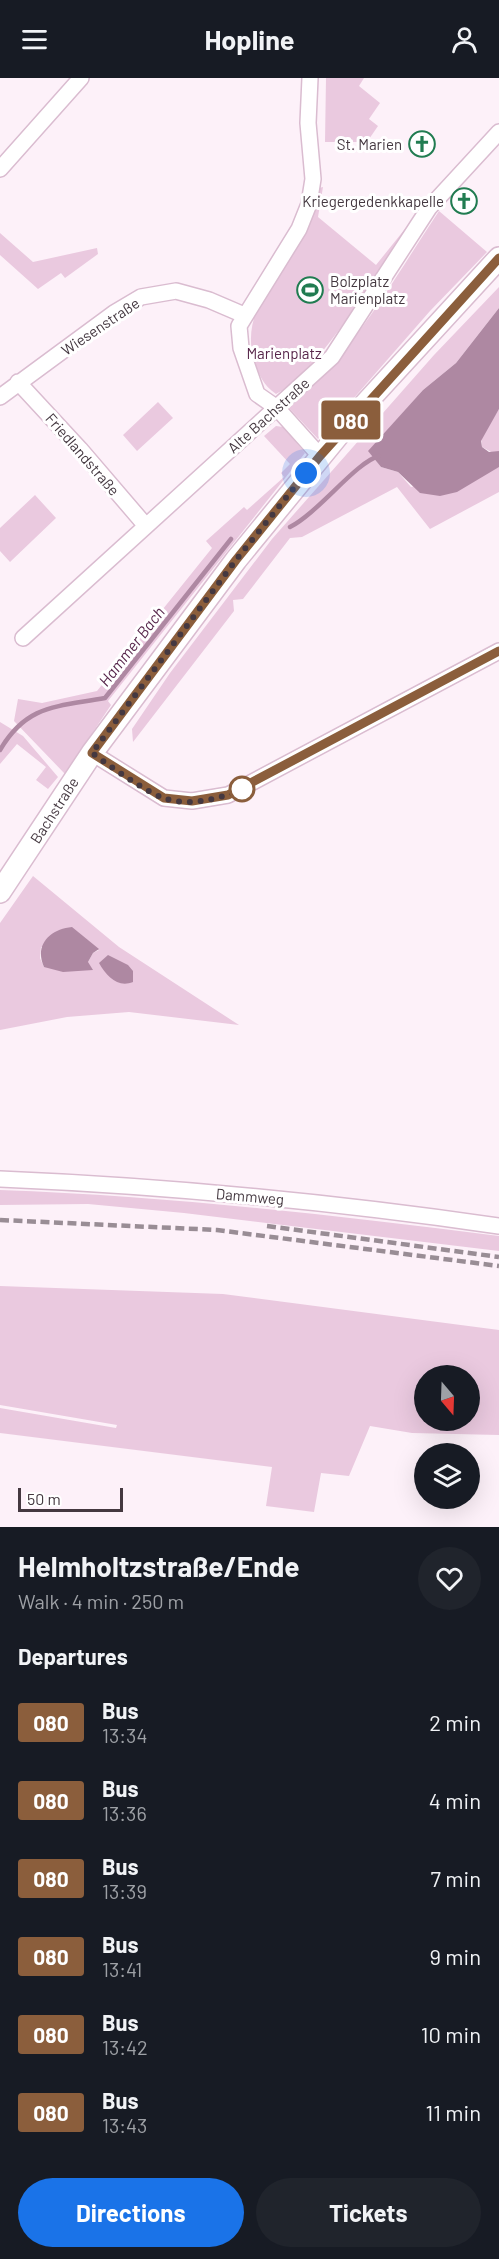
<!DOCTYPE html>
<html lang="en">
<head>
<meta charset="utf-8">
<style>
  body { margin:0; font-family:Barlow,sans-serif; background:#20242c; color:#f1f3f6; height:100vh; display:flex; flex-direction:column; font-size:22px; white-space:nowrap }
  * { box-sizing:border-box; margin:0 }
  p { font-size:20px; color:#9ea1a6 }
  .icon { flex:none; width:33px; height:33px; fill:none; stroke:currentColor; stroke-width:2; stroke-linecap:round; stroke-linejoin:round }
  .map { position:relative; height:1449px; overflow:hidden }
  .details { display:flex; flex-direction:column; background:#171b24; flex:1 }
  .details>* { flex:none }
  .badge { padding:0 12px; border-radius:4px; font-size:21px; line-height:39px }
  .needle { width:39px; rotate:161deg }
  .buttons { position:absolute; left:414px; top:1287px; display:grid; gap:12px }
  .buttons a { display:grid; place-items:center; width:66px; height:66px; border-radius:50%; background:#171b24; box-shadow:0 6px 24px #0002; font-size:30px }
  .scale { position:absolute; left:18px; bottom:15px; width:105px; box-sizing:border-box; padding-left:6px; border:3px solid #443840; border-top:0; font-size:16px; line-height:21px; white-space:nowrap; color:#443840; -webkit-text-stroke:4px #fff; paint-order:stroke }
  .you { position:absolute; width:30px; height:30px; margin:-15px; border:4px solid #fff; border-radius:50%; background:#1a73e8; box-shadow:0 0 0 9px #1a73e833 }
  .map>.badge { position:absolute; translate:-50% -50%; box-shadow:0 0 0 3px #fff }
  h2 { padding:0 18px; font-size:22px; line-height:54px }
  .round { display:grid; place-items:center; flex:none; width:63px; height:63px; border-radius:32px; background:#20242c }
  .summary { display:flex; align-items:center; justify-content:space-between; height:102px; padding:0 18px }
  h1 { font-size:28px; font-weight:700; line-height:45px }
  .primary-button { display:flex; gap:12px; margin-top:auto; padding:12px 18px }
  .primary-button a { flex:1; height:69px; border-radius:36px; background:#1a73e8; color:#fff; font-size:24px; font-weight:700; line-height:69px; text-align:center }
  .primary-button a+a { background:#20242c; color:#f1f3f6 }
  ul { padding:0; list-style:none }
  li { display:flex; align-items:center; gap:18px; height:78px; padding:0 18px }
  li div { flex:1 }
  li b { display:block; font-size:22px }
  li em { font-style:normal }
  li .badge { min-width:66px; font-weight:700; text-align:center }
  header { display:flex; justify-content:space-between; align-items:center; height:78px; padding:0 18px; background:#171b24; font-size:27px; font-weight:700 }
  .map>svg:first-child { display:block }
  .green { fill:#eac9df; fill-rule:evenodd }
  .water { fill:#ae88a2 }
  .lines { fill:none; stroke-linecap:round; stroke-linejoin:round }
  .stream { stroke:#ae88a2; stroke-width:4.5 }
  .street-casing { stroke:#dabcd0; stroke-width:18 }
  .secondary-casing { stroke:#dabcd0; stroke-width:24 }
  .street { stroke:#fff; stroke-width:15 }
  .secondary { stroke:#fff; stroke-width:21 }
  .rail { stroke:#998d95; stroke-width:4.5; stroke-dasharray:9 4.5; stroke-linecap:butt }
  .line-casing { stroke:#fff; stroke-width:14 }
  .line { stroke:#8b5e3c; stroke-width:9 }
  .walk { stroke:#443840; stroke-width:6; stroke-dasharray:0 10.8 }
  .stop-dot { fill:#fff; stroke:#8b5e3c; stroke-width:3 }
  .labels { text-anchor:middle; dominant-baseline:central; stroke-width:6; stroke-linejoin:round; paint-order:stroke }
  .poi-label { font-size:15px; fill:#443840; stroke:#fff; text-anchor:end }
  .street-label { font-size:15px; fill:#443840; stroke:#fff }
  .park-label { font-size:15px; fill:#57264a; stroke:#fff }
  .water-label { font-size:16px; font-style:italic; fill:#57264b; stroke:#fff }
</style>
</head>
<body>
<header><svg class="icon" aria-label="menu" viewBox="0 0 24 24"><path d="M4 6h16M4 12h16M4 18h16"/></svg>Hopline<svg class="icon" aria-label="person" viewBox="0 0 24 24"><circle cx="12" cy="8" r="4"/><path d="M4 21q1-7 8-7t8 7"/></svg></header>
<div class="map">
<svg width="499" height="1449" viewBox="0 0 499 1449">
  <rect width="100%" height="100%" fill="#fdf1f9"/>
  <path class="green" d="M326,0h38l-5,8 21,17 -11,16 9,7 -11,16h-42z
    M323,109l-5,30 58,48 37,-46c-29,43 -94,155 -137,175 -13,-9 -17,-19 -22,-34 -16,-56 35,-89 55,-135 5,-11 5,-24 6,-36z
    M439,133l48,41 -57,59 -112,128 -29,-31c64,-54 104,-128 150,-197z
    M0,155l33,29 64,-14 1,6 -33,24 -4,-5 -23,16 -38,-34z
    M499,209v21l-43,55 -33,27 -54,61 12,16 17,5 13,15 88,-20v25l-69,37 -33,-42 -95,50 -12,1 -47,61 -10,1 1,11 -101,131 -1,-13 38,-56 102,-134 162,-184z
    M158,324l15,16 -36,33 -14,-16z
    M499,331v42l-4,3 -13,-7 -1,-10z
    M276,348l7,1 22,26 -197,248 3,4 -46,69 -51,-53 4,-22 24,4 55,-12 115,-143 -6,-7 38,-34 3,3 37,-33 -3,-4 9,-9 -26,-28z
    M35,417l21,23 -46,44 -10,-11v-23z
    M0,644l23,14 35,41 -10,12 -12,-9 10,-13 -29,-23 -17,20z
    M33,798l86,71 120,78 -110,-13 -62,5 -67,13v-107zM41,869l58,3 -6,3 -5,9 -44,5 -4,-9z
    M0,1112c169,6 331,25 499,46v15l-315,-38 -96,-9 -88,1z
    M0,1208l223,8 276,36v105l-87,-2 -42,-7 -21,50 -28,-3 -7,39 -48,-6 6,-39 -272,-34v-25l116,20 1,-3 -117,-20zM424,1298h46v44h-46z"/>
  <path class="water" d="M499,230v101l-18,32 1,6 7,5 10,-1v16l-42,25 -17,4 -20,-3 -22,-21 -17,-5 -13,-16 55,-61 33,-27z
    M72,849l27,22 -6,4 -5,9 5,8 -30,2 -19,-5c-10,-22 6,-38 28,-40z
    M108,877l20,10 5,6v11c-15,6 -26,-5 -34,-19z"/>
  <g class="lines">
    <path class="stream" d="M290,449c28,-14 66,-65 89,-71
      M0,672c27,-46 57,-43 105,-52l126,-159"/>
    <g class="street-casing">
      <path id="street" d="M310,0l-2,45 5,56 -4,25 -10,25 -60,97 2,22 16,46 20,14 43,48
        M0,91l81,-91
        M18,304l62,67 66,77
        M0,319l114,-84 27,-16 35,-6 33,9 35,15
        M23,560l309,-281 97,-149 70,-76
        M92,675l72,45 28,3 36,-6 271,-144
        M0,1101c167,7 333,23 499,47"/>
    </g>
    <g class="secondary-casing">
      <path id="secondary" d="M0,814l92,-139 144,-193 118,-144 145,-158"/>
    </g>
    <use href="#street" class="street"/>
    <use href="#secondary" class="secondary"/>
    <path class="rail" d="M0,1142l217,10 282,36
      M267,1148l232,31"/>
  </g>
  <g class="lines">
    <g class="line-casing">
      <path id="line" d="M499,180l-179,198 -84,104 -144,193 72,45 28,3 36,-6 271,-144"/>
    </g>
    <use href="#line" class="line"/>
    <path class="walk" d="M242,711c-22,10 -55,18 -78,9 -17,-5 -57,-34 -72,-45l144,-193 70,-87"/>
  </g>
  <defs>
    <g id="church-ring" transform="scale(1.35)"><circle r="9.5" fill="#fff" stroke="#217c51" stroke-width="1.5"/><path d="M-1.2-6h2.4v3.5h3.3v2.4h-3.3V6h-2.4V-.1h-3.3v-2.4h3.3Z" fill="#217c51"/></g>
    <g id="stadium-ring" transform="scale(1.35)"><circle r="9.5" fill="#fff" stroke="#217c51" stroke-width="1.5"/><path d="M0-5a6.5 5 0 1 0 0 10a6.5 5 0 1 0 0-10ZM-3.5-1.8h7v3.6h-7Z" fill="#217c51"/></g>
  </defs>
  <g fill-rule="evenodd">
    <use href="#church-ring" x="422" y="66"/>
    <use href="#church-ring" x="464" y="123"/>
    <use href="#stadium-ring" x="310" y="212"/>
  </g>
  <circle class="stop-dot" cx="242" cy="711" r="12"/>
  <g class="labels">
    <g class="poi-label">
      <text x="402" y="66">St. Marien</text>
      <text x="444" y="123">Kriegergedenkkapelle</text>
      <text x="330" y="203" text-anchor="start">Bolzplatz<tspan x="330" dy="17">Marienplatz</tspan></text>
    </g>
    <g class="street-label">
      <text transform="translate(100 248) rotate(-34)">Wiesenstraße</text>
      <text transform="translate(268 337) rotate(-42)">Alte Bachstraße</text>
      <text transform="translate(83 376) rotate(49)">Friedlandstraße</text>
      <text transform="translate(54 732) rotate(-57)">Bachstraße</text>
      <text transform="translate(250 1118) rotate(5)">Dammweg</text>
    </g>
    <g class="park-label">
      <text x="284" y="275">Marienplatz</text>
    </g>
    <g class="water-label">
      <text transform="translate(131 568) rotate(-52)">Hammer Bach</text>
    </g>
  </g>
</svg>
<div class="buttons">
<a><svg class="needle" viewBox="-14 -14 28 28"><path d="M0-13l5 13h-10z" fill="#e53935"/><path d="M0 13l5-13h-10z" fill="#9ea1a6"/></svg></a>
<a><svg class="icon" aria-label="layers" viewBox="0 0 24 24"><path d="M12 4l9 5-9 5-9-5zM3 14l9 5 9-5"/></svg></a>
</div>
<div class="scale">50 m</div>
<div class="you" style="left:306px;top:395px"></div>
<b class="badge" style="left:351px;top:342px;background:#8b5e3c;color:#fff">080</b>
</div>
<section class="details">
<div class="summary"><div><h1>Helmholtzstraße/Ende</h1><p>Walk · 4 min · 250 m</p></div><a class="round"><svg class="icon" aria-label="heart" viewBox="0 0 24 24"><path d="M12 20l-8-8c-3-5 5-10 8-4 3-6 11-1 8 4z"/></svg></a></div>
<h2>Departures</h2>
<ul>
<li><span class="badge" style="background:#8b5e3c;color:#fff">080</span><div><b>Bus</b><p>13:34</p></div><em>2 min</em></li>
<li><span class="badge" style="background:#8b5e3c;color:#fff">080</span><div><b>Bus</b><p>13:36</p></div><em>4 min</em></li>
<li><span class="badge" style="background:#8b5e3c;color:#fff">080</span><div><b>Bus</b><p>13:39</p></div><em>7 min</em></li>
<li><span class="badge" style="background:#8b5e3c;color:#fff">080</span><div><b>Bus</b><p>13:41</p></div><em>9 min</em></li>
<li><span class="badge" style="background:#8b5e3c;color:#fff">080</span><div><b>Bus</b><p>13:42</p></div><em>10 min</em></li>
<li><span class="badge" style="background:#8b5e3c;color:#fff">080</span><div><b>Bus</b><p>13:43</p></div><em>11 min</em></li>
</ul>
<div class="primary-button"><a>Directions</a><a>Tickets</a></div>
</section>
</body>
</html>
